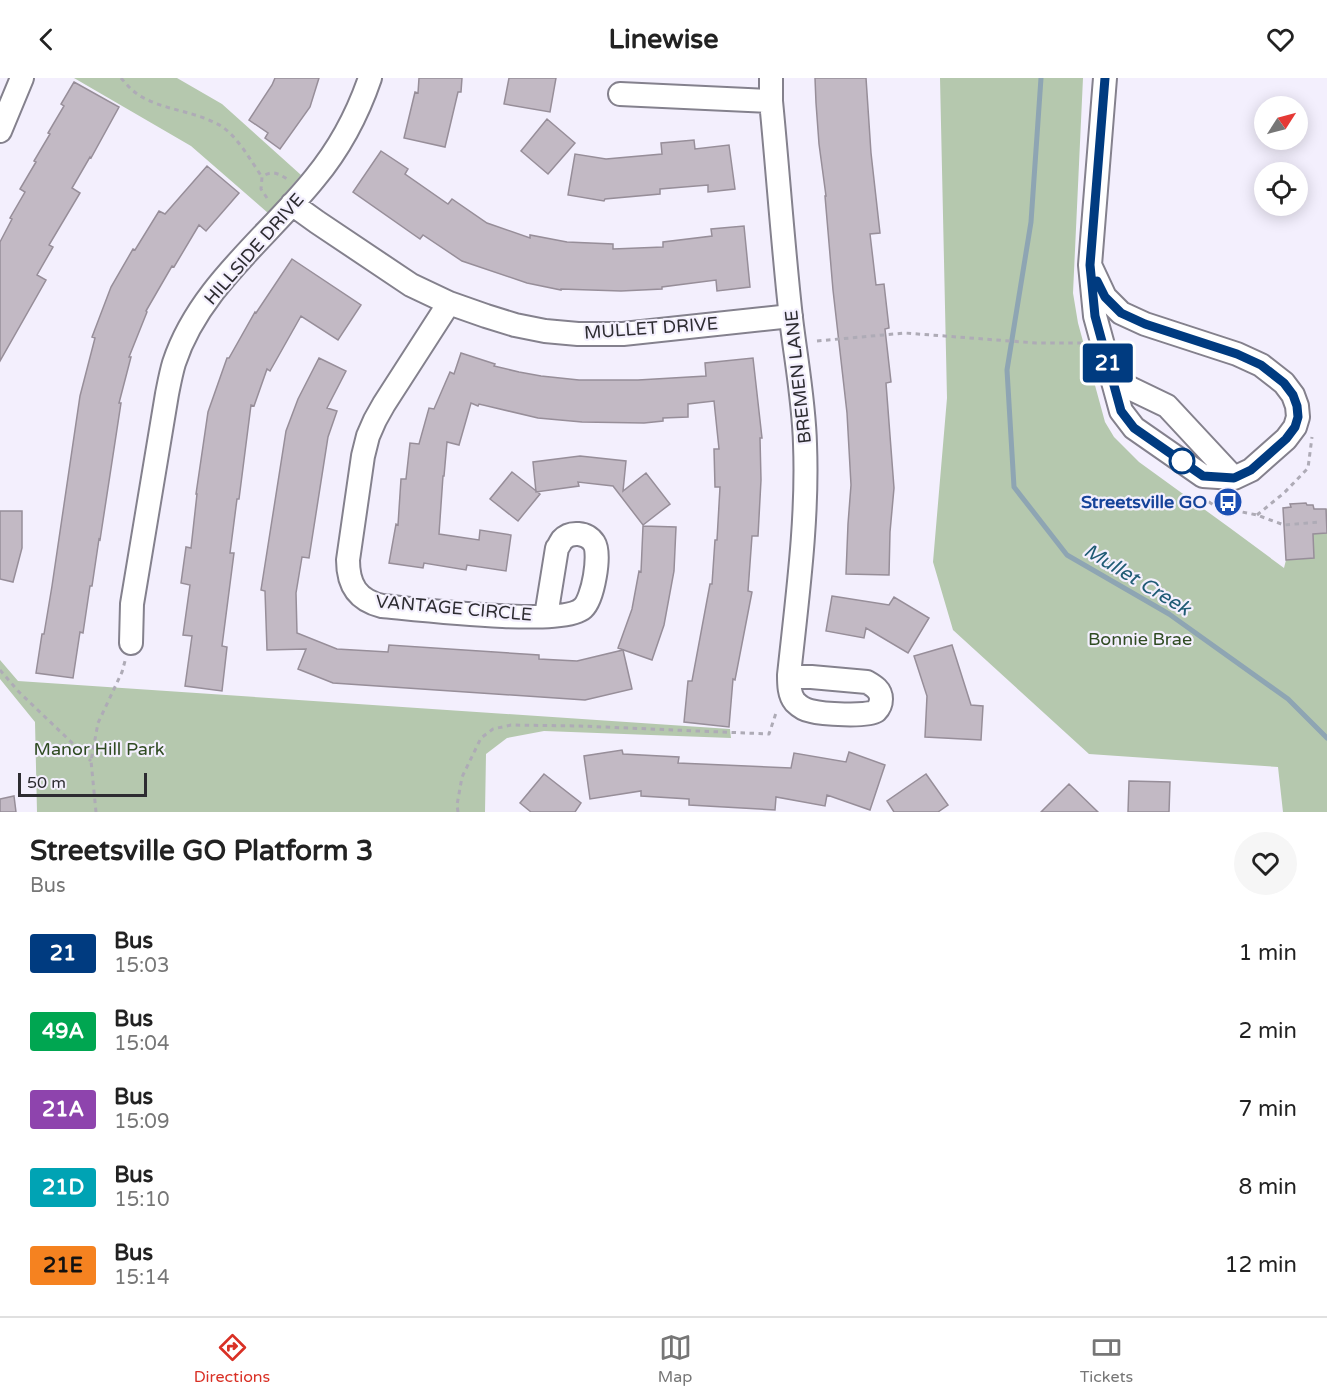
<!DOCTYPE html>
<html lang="en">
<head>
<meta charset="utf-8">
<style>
  body { margin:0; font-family:"Varela Round",sans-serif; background:#f6f6f6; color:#222; height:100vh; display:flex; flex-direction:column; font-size:22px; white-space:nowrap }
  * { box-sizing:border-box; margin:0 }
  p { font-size:20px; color:#767676 }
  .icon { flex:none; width:33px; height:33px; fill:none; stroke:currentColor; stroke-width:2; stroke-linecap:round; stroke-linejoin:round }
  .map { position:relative; height:734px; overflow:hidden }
  .panel { display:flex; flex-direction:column; background:#fff; flex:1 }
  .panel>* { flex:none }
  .badge { padding:0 12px; border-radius:4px; font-size:21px; line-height:39px }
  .needle { width:39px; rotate:54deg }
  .fabs { position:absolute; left:1254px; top:18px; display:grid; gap:12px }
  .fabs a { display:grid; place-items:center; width:54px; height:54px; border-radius:50%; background:#fff; box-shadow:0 3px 15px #0003; font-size:30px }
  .scale { position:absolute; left:18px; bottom:15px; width:129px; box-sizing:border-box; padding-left:6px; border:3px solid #2d2c31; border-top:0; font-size:16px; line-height:21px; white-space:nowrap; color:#2d2c31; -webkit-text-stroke:4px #f3effd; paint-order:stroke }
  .map>.badge { position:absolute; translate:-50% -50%; box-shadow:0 0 0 3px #fff }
  .round { display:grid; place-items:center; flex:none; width:63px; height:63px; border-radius:32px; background:#f6f6f6 }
  .headline { display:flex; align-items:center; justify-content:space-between; height:102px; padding:0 30px }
  h1 { font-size:28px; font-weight:800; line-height:45px }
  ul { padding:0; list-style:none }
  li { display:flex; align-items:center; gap:18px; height:78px; padding:0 30px }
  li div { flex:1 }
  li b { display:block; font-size:22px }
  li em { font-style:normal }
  li .badge { min-width:66px; font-weight:700; text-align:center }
  header { display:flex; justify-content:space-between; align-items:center; height:78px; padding:0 30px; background:#fff; font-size:27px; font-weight:800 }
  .tab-bar { display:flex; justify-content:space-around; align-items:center; height:84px; border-top:2px solid #e0e0e0; background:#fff; font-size:16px; color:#767676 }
  .tab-bar a { display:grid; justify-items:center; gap:3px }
  .tab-bar .current { color:#d93025 }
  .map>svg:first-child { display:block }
  .green { fill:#b5c8ae }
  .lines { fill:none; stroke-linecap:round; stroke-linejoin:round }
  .stream { stroke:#8ea5b3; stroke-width:5 }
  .building { fill:#c2b9c4; stroke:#978e99; stroke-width:1.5 }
  .minor-casing { stroke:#84818d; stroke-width:26 }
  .path { stroke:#aeabb6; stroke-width:3; stroke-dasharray:4.5 4.5; stroke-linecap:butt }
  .minor { stroke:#fff; stroke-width:22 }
  .line-casing { stroke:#fff; stroke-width:14 }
  .line { stroke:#003b80; stroke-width:9 }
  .stop-dot { fill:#fff; stroke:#003b80; stroke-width:3 }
  .labels { text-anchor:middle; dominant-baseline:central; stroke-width:4.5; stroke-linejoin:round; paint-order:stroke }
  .street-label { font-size:18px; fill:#2d2c31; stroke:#f3effd }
  .transit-label { font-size:18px; font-weight:bold; fill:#164399; stroke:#f3effd; text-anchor:end }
  .park-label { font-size:18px; fill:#2f4b22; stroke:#f3effd }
  .water-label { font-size:20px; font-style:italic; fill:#1f5b74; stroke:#f3effd }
</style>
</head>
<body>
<header><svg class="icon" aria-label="back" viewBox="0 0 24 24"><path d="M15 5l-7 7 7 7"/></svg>Linewise<svg class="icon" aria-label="heart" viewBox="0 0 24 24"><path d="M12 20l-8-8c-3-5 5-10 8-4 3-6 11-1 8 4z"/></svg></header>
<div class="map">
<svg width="1327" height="734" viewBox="0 0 1327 734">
  <rect width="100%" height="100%" fill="#f3effd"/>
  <path class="green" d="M74,0h103l45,26 79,71 -33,38 -77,-67z
    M940,0h143l-10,215 5,30 27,99 9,15 25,25 91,66 54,40 2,-8 28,-2 -1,-24 14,-1 -1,-24h1v303h-44l-5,-45 -189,-13 -136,-124 -20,-68 14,-164z
    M0,582l18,21 712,48 1,9 -187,-7 -37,7 -21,16 -1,58h-448l-2,-90 -35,-43z"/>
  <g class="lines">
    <path class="stream" d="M1041,0l-10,144 -24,148 7,117 53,68 102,59 119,85 39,39"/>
  </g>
  <path class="building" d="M275,0h44l-9,29 -30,42 -15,-11 3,-5 -19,-13 23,-35z
    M419,0h43l-1,14h-3l-13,55 -41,-9 11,-46 3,1z
    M509,0h47l-6,34 -46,-8z
    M815,0h51l5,75 9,80 -10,1 6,51 8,-1 5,44 -4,1 6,53 -5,1 8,105 -4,44 -1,43 -43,-1 2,-50 3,-39 -4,-72 -14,-123 -8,-94h1l-7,-52 -3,-41z
    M74,4l45,25 -28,51 -1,-1 -18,31 8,5 -31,52 4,2 -16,28 9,5 -46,81v-119l12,-23 -2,-1 15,-26 -5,-3 16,-27 -2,-1 16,-27 -2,-1 16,-27 -3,-2z
    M547,41l28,24 -27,31 -27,-23z
    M694,62l1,9 34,-4 6,44 -27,3v-7l-48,4v5l-55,5 -1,2 -36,-6 7,-41 31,5 56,-5 -1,-11z
    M381,73l27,18 -3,5 43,30 4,-5 35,24 43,15v-3l37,7 46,2v5l50,-2v-5l49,-6 -1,-7 33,-3 6,61 -33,4 -1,-11 -54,7v2l-41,2 -60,-2v1l-34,-7 -65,-22 -39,-26 -3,4 -67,-47z
    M207,88l32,27 -33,38 -7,-6 -25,42 -2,-1 -26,45 1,1 -18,45h2l-12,46h2l-21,137 -1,-1 -7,47h-2l-7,47 -3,-1 -7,46 -37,-5 6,-39h2l8,-48 28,-190 15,-58 -3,-1 19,-50 22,-38 2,1 24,-39 6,3z
    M292,181l69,46 -23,35 -37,-24 -31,55 -3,-2 -13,37 -3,-1 -12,94h-2l-7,54h4l-12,93 5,1 -5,44 -37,-5 7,-50 -9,-1 7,-50 -9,-2 5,-36 5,1 6,-54h-1l12,-82 19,-54h2l26,-46 1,1z
    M461,275l34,11 -1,2 25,6 22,4 38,4h59l68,-4 -1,-13 48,-5 9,80h-2l1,42 -3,56h-6l-4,55 4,1 -17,88 -2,-1 -4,48 -45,-5 4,-41h4l18,-97h2l3,-44h2l3,-53h-5l-1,-38h5l-5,-48 -26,3v13l-25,1v3l-19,2 -62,-1 -44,-4 -59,-14 -1,2 -7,-3 -12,42 -12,-3 -3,34h-1l-4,58 40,6 1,-10 31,5 -5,36 -39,-6 -1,5 -42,-7 -1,5 -34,-5 7,-39 2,1 3,-46h5l4,-36 9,1 10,-36 5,1 16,-37 4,2z
    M319,280l27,13 -19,37 10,3 -9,26 -19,121 -7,-1 -6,36 1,40 40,16 51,3 1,-7 150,10v4l38,2 46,-11 9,39 -47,11 -252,-17 -35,-14 8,-20 -39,1 -2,-59 -4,-1 25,-159 12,-32z
    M580,378l46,5 -3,30 23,-18 24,31 -27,21 -30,-39 -35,-4 1,4 -43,6 -3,-30z
    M512,394l28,22 -22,27 -28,-22z
    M1306,425l1,2h6l1,4h12l1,24 -14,1 1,24 -28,2 -3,-52 8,-1 -1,-3z
    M0,433h22v37l-9,34 -13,-3z
    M643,448l33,1 -2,44 -10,54 -12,35 -34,-12 14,-39 7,-38 2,1z
    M832,518l57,9 5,-8 35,21 -21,35 -42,-25 -2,10 -38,-7z
    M952,567l19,60 12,1 -2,34 -56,-3 2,-41 -13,-40z
    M622,672l1,4 56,3 -1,6 113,5 3,-15 52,9 3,-10 36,13 -15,45 -43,-15 -2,11 -49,-9 -1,13 -86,-5v-6l-48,-3v-5l-51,8 -6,-43z
    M544,696l37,29 -6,9h-44l-11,-9z
    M926,696l22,31 -10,7h-44l-7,-11z
    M1129,703l41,1 -1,30h-41z
    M1069,706l29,28h-57z
    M14,718l2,16h-16v-13z"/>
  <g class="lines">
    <g class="minor-casing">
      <path id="minor" d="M771,0v23c7,72 12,145 20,217 5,42 13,84 14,126 3,77 -8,155 -16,231 0,9 0,20 6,27 4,4 10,8 16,9 11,3 56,6 65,0 3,-3 5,-7 5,-12 0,-9 -7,-13 -14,-17l-78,-7
        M620,16l151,7
        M0,53l22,-53
        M292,126l25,18 94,63 38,18 37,13 29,9 30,6 33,3h45l168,-18
        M1090,187l15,32 16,16 24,11 92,30 24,11 23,18 9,12 4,11 1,11 -3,10 -9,12 -35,31 -17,8 -31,-2 -69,-48 -13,-17 -26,-95 -5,-51 15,-187
        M449,225l-65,101 -9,16 -7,16 -5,20 -15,104c0,25 9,40 34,46 33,3 181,21 201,2 10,-9 18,-54 11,-65 -7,-11 -24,-12 -32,-3 -2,3 -3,6 -5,8l-11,68
        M1113,302l54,26 67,72
        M131,565l1,-39 35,-210c2,-10 4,-21 7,-31 25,-76 93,-125 141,-185 24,-29 43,-65 55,-100"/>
    </g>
    <path class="path" d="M121,0c6,7 12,14 21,19 25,14 54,14 79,29 17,11 30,35 41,51
      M267,120l-6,-9 1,-12c9,-7 16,-4 25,2
      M817,263l88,-8 131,10h46
      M1201,419l16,10 40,8 27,10 36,-3
      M1257,437l27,-22 24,-25 4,-31
      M0,592l19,22 72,69
      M96,734l-5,-51 7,-38 24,-51 3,-11
      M458,734l-1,-7 5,-28 19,-39 12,-9 18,-4 69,1 189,8 8,-24"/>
    <use href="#minor" class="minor"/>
  </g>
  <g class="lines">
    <g class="line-casing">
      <path id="line" d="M1097,203l8,16 16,16 24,11 92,30 24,11 23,18 9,12 4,11 1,11 -3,10 -9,12 -35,31 -17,8 -31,-2 -69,-48 -13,-17 -26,-95 -5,-51 15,-187"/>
    </g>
    <use href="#line" class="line"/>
  </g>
  <defs>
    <g id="bus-disc" transform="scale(1.5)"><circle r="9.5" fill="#1a4fb4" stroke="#f3effd"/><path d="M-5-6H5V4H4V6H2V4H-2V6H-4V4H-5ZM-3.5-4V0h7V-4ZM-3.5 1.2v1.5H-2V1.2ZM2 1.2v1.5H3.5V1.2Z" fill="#fff"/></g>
  </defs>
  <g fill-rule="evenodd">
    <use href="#bus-disc" x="1228" y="424"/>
  </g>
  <circle class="stop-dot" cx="1182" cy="383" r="12"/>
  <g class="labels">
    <g class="street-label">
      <text transform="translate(254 171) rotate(-49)">HILLSIDE DRIVE</text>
      <text transform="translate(651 250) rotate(-4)">MULLET DRIVE</text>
      <text transform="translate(798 299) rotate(-96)">BREMEN LANE</text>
      <text transform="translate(454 530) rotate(5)">VANTAGE CIRCLE</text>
    </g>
    <g class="transit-label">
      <text x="1207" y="424">Streetsville GO</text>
    </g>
    <g class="park-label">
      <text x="1140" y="561">Bonnie Brae</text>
      <text x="99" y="671">Manor Hill Park</text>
    </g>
    <g class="water-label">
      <text transform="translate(1137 502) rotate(31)">Mullet Creek</text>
    </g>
  </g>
</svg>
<div class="fabs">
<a><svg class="needle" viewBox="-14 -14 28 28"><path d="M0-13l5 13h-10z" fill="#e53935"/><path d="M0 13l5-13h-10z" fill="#767676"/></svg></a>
<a><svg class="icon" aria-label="locate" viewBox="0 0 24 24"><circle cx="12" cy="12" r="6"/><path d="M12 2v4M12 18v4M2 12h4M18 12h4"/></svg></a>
</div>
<div class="scale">50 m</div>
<b class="badge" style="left:1108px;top:285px;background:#003b80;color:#fff">21</b>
</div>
<section class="panel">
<div class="headline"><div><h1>Streetsville GO Platform 3</h1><p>Bus</p></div><a class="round"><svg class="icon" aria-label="heart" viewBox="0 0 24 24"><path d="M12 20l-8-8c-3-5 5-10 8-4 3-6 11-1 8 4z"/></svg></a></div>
<ul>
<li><span class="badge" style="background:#003b80;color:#fff">21</span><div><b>Bus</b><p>15:03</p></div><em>1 min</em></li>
<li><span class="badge" style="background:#00a651;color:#fff">49A</span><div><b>Bus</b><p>15:04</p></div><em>2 min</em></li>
<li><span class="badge" style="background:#8e44ad;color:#fff">21A</span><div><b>Bus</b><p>15:09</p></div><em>7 min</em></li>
<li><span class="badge" style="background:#00a3b4;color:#fff">21D</span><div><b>Bus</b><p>15:10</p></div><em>8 min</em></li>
<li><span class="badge" style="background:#f58220;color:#111">21E</span><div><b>Bus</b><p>15:14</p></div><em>12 min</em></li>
</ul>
</section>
<nav class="tab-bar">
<a class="current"><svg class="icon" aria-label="directions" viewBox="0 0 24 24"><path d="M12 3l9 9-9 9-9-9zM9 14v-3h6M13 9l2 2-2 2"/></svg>Directions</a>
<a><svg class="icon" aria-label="map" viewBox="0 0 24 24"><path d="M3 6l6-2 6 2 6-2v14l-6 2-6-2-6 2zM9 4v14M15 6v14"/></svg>Map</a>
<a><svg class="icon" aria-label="tickets" viewBox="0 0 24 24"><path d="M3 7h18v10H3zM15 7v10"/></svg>Tickets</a>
</nav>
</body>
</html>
